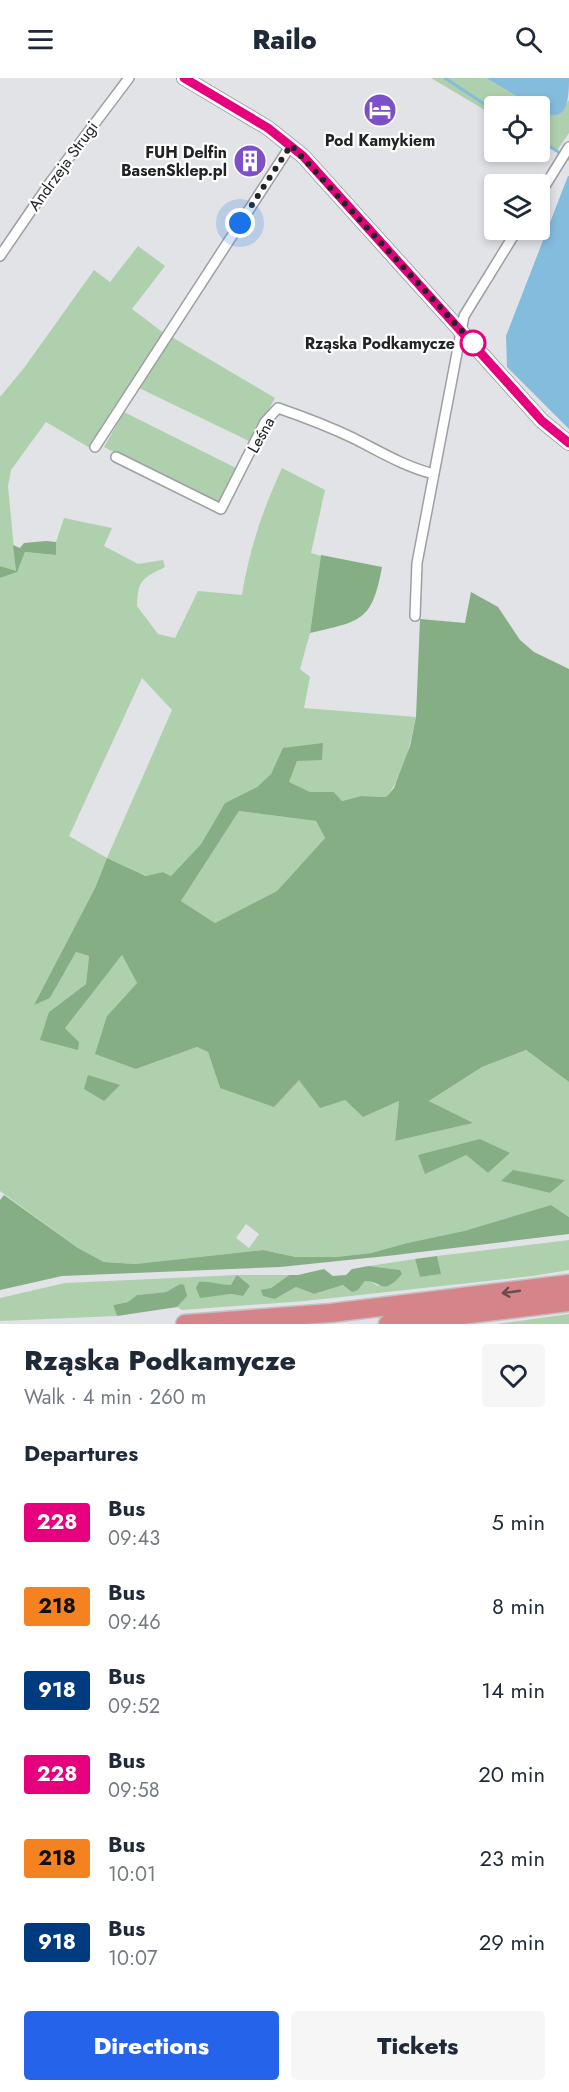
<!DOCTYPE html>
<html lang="en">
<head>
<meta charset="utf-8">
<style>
  body { margin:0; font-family:Jost,sans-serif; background:#f6f6f7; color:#1f2937; height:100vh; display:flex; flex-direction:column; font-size:22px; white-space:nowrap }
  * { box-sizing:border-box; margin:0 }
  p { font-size:20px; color:#747a83 }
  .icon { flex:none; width:33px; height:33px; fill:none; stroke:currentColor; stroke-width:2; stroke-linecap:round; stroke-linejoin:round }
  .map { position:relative; height:1246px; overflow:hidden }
  .drawer { display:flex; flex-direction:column; background:#fff; flex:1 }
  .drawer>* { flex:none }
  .badge { padding:0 12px; border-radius:4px; font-size:21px; line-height:39px }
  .buttons { position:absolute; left:484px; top:18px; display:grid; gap:12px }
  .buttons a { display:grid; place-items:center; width:66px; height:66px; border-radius:6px; background:#fff; box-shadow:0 3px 9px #0003; font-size:30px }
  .you { position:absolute; width:30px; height:30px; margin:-15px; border:4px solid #fff; border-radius:50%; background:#1a73e8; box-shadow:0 0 0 9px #1a73e833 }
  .map>.badge { position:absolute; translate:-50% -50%; box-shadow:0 0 0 3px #fff }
  h2 { padding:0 24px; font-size:22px; line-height:54px }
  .round { display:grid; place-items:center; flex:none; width:63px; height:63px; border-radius:6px; background:#f6f6f7 }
  .overview { display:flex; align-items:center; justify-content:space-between; height:102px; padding:0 24px }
  h1 { font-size:28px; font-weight:800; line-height:45px }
  .action { display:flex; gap:12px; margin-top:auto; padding:12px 24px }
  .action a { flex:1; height:69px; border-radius:6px; background:#2563eb; color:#fff; font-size:24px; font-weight:800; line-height:69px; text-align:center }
  .action a+a { background:#f6f6f7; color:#1f2937 }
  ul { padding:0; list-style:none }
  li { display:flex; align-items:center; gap:18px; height:84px; padding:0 24px }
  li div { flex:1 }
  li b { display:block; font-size:22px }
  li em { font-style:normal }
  li .badge { min-width:66px; font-weight:700; text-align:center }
  header { display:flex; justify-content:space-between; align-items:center; height:78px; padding:0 24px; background:#fff; font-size:27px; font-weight:800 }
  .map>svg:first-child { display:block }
  .green { fill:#afd0ad; fill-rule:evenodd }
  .forest { fill:#85ae84; fill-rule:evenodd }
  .water { fill:#84bcdd }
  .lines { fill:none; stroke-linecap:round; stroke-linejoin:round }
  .stream { stroke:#84bcdd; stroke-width:3 }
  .street-casing { stroke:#9e9fa4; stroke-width:12 }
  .secondary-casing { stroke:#9e9fa4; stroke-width:16 }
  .highway-casing { stroke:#c1c1c2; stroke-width:21 }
  .street { stroke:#fff; stroke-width:9 }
  .secondary { stroke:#fff; stroke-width:14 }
  .highway { stroke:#d5848a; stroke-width:18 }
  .oneway { stroke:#6a4a4d }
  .line-casing { stroke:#fff; stroke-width:14 }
  .line { stroke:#e6007e; stroke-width:9 }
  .walk { stroke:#222324; stroke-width:6; stroke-dasharray:0 10.8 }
  .stop-dot { fill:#fff; stroke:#e6007e; stroke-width:3 }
  .labels { text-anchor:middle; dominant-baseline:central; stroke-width:4.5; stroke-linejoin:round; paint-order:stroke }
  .poi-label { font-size:16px; font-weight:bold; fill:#222324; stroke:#fff }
  .street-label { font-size:16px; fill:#222324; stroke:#fff }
  .stop-label { font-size:16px; font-weight:bold; fill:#222324; stroke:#fff; text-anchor:end }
</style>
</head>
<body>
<header><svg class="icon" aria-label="menu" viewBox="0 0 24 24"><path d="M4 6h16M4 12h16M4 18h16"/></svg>Railo<svg class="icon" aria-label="search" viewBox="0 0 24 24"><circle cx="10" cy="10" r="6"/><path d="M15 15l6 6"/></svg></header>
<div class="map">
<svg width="569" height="1246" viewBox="0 0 569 1246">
  <rect width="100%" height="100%" fill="#e1e3e7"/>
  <path class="green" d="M431,0h55l47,28h-38v10z
    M569,22v33l-13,19 -16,-9v-32l4,2 17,-1z
    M138,168l27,20 -33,43 33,25 -75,114 -44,-26 -35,48 -3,16 8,84 9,-18 30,3 1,-13 8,-24 48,10 -8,18 34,18 25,-4 2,7c-24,12 -27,13 -28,39l21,28 17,4 23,-47 44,4c7,-45 21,-86 40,-127l43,22 -14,63 10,3 -11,77 -10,36 10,8 -6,31 112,9c-6,27 -12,59 -30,80l-25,-1 -19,5 -8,-9h-24l-22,-10 9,-21 -13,-13 -13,26 -14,13 -32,16 -24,41 -30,32 -8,-4 -16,4 -40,-18 -12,30 -60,116 15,-6 26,-46 13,4 -3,28 -37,28 30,30 -15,-14 58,-73 15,28 -30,33 29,53 61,-22 11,5 12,36 79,-9 46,21 18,17 36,-16 -4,40 77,-18 -43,-22 53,-34 44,-17 43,32v135l-18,-12 -87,26 -57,12 -36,10 -35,4h-40l-33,-7 -128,14 -31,-2 -26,-14 -78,-57v-613l16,-6 -16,-6v-169l24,-29 70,-98 16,12zM142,600l30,32 -65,148 -38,-22zM510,1075l-22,20 -22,-18zM564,1101l-14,14 -48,-12zM246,1146l13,10 -10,14 -13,-10z
    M170,258l105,62 -24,44 -112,-54z
    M124,334l114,57 -13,28 -7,4 -13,-2 -101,-52z
    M239,733l77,10 9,17 -48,53 -62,32 -34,-22z
    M569,1162v30l-37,6 -227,25 -123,9 -5,-3 9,-12 -6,-11 -14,8 -29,3 -9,7 -15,3 4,11 -117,5v-23l65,-15 172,-8h52l-18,13 4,11 21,-12 18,7 29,-9 15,5 7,-9h5l8,5 22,-16 -31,-4 46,-7 5,18 20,-3 -3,-18zM218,1207h13l12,11 -12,-2 -31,3z
    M569,1236v10h-72z"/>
  <path class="forest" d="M46,463l10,1v13l-31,-3 -8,20 -17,6v-12l16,5 -3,-26 7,3 4,-5z
    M321,477l61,12c-10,55 -21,54 -72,66z
    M471,514l27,15 22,33 14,12 35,17v413l-43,-32 -44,17 -53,34 44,22 -78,18 4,-40 -36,16 -18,-17 -25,8 -21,-28 -25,27 -54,-19 -12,-36 -11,-5 -61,22 -41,-15 12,-38 30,-33 -15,-28 -57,73 14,14 -1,8 -38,-10 9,-28 37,-28 3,-28 -13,-4 -26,46 -16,7 61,-117 12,-30 39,18 17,-4 8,4 30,-32 24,-41 32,-16 14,-13 12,-26 40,-5 -1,17 -25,1 -8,21 21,10h24l8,9 19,-5 25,1 8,-9 16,-42 6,-29 4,-98 45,4zM239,733l77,10 9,17 -48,53 -62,32 -34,-22z
    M88,997l32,10 -16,16 -20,-12z
    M480,1061l30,14 -22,20 -22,-18 -41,19 -7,-19z
    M513,1092l52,10 -15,13 -49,-12z
    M4,1117l74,53 26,14 31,2 128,-14 33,7h40l35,-4 36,-10 57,-12 87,-26 18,12v17l-182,22 -107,11 -218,9 -62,14v-90z
    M437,1178l4,18 -21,3 -5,-18z
    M369,1188l31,4 2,4c-20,23 -19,7 -37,7l-7,9 -6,2 -9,-7 -29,9 -18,-7 -21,12 -12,-3 -2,-6 10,-2 18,-13h9l26,-6 9,7 13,-1 6,-6z
    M237,1197l13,11 -7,10 -12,-2 -31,4 -4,-10 3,-6c12,-1 20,3 32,3z
    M180,1206l4,1 3,11 -10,11 -60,9 -4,-11 15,-3 9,-7 29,-3z"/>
  <path class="water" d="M486,0h83c0,20 -1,48 -29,33v-5h-7z
    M568,98h1v253l-62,-62 -1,-31z"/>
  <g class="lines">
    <path class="stream" d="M445,0l50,33
      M540,62l29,19"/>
    <g class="street-casing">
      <path id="street" d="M540,116l29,-47
        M0,178l52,-76 77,-102
        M95,369l196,-302
        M116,379l105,52 44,-87 13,-14c26,9 50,18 75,30 26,13 52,29 81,36
        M415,538l2,-53 47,-247 53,-86"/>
    </g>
    <g class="secondary-casing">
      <path id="secondary" d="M184,0l84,50 35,28 239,265 27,22"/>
    </g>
    <g class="highway-casing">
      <path id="highway" d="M185,1246l146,-11 238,-29
        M388,1246l181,-22"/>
    </g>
    <use href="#street" class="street"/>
    <use href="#secondary" class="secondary"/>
    <use href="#highway" class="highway"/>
  </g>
  <defs><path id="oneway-shaft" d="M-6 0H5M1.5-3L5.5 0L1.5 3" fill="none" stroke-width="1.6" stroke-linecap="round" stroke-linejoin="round" transform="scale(1.5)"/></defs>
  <use class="oneway" href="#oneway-shaft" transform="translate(511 1214) rotate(172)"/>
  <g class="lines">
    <g class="line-casing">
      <path id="line" d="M184,0l84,50 35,28 239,265 27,22"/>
    </g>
    <use href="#line" class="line"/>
    <path class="walk" d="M240,145l51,-78 182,198"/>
  </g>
  <defs>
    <g id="hotel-disc" transform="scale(1.725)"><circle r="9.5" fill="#7d4fc8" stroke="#fff"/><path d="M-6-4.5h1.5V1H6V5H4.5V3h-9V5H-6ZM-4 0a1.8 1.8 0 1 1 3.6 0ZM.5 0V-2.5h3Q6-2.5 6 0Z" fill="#fff"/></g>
    <g id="building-disc" transform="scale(1.725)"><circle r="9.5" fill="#7d4fc8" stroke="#fff"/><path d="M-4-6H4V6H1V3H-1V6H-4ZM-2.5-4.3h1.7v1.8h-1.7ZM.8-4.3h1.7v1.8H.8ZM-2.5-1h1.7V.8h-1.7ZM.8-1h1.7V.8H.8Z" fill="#fff"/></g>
  </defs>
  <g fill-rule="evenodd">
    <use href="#hotel-disc" x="380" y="32"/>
    <use href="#building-disc" x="250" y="83"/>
  </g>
  <circle class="stop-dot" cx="473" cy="265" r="12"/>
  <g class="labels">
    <g class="poi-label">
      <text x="380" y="62">Pod Kamykiem</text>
      <text x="227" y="74" text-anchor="end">FUH Delfin<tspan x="227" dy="18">BasenSklep.pl</tspan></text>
    </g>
    <g class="street-label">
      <text transform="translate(63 88) rotate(-54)">Andrzeja Strugi</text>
      <text transform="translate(261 357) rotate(-61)">Leśna</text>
    </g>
    <g class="stop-label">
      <text x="455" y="265">Rząska Podkamycze</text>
    </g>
  </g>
</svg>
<div class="buttons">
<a><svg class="icon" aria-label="locate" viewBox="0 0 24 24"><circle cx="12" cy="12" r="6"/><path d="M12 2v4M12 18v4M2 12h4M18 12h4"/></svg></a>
<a><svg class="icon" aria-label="layers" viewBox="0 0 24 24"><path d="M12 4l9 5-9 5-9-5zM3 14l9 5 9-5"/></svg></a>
</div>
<div class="you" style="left:240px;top:145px"></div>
</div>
<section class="drawer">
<div class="overview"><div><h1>Rząska Podkamycze</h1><p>Walk · 4 min · 260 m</p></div><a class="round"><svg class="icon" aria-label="heart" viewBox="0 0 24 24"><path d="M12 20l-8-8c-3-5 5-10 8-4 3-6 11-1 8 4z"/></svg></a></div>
<h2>Departures</h2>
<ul>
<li><span class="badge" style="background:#e6007e;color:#fff">228</span><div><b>Bus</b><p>09:43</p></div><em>5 min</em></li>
<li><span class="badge" style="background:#f58220;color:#111">218</span><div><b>Bus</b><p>09:46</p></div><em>8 min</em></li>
<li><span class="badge" style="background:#003b80;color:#fff">918</span><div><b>Bus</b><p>09:52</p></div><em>14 min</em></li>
<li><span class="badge" style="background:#e6007e;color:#fff">228</span><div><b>Bus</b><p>09:58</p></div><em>20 min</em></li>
<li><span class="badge" style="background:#f58220;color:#111">218</span><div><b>Bus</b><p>10:01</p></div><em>23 min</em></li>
<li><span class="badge" style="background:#003b80;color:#fff">918</span><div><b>Bus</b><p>10:07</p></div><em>29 min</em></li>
</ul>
<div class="action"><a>Directions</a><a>Tickets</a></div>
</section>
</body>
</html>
